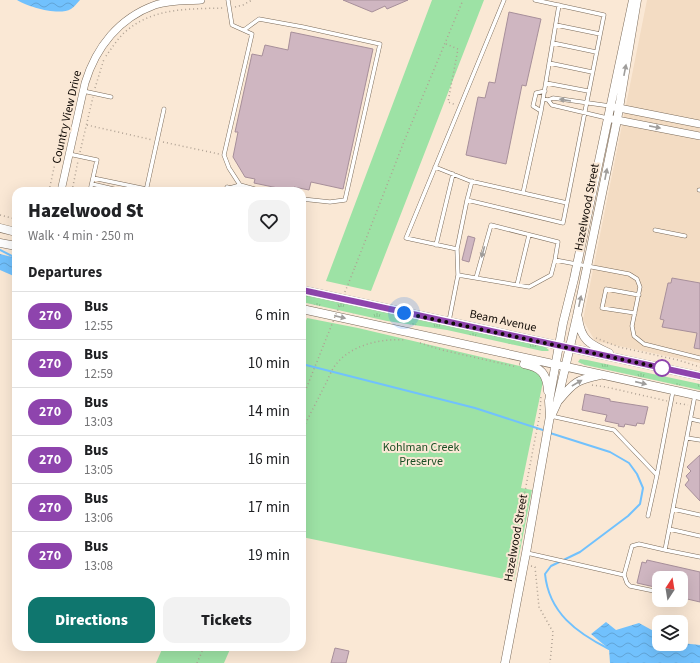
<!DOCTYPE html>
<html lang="en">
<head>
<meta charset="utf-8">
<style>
  body { margin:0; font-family:"Source Sans 3",sans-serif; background:#f2f2f2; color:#202124; height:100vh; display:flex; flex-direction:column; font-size:15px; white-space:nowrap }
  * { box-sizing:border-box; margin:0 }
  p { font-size:13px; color:#757577 }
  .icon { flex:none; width:22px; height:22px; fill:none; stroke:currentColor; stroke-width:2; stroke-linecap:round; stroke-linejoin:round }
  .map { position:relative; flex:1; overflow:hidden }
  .side { position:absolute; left:12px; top:187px; width:294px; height:464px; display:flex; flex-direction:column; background:#fff; border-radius:12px; box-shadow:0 4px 16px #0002 }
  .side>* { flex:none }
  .badge { padding:0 8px; border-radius:13px; font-size:14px; line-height:26px }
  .needle { width:26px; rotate:12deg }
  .controls { position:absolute; left:652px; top:571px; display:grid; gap:8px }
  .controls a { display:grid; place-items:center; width:36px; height:36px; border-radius:8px; background:#fff; box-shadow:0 4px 16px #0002; font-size:20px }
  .you { position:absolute; width:20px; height:20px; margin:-10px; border:3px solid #fff; border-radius:50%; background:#1a73e8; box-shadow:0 0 0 6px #1a73e833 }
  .map>.badge { position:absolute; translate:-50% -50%; box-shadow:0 0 0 2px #fff }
  h2 { padding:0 16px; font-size:15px; line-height:36px }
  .round { display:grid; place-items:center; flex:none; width:42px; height:42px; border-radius:12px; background:#f2f2f2 }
  .summary { display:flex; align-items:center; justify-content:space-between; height:68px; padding:0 16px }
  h1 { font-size:19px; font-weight:800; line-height:30px }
  .cta { display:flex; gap:8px; margin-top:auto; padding:8px 16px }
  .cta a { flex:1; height:46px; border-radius:12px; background:#0f766e; color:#fff; font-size:16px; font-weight:800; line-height:46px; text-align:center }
  .cta a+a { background:#f2f2f2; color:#202124 }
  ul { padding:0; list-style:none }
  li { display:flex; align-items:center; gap:12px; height:48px; padding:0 16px; border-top:1px solid #e0e0e0 }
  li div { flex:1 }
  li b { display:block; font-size:15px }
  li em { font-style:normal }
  li .badge { min-width:44px; font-weight:700; text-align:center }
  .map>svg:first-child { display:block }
  .built { fill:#f3dcc3 }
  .grass { fill:url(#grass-tufts) }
  .green { fill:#9de2a5 }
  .water { fill:url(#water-waves) }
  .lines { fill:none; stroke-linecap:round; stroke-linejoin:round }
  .stream { stroke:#71c1fd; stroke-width:2 }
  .building { fill:#cfb6c1; stroke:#a78f9a }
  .service-casing { stroke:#7b6b5a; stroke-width:4.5 }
  .minor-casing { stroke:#7b6b5a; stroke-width:8 }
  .tertiary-casing { stroke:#7b6b5a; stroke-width:9 }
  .path { stroke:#afa193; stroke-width:1.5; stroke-dasharray:1 3; stroke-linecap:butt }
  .service { stroke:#fff; stroke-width:3.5 }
  .minor { stroke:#fff; stroke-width:7 }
  .tertiary { stroke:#fff; stroke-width:8 }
  .path-bridge { stroke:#afa193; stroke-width:1.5; stroke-dasharray:1 3; stroke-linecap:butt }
  .oneway { fill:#9f9d9b }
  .line-casing { stroke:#fff; stroke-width:9 }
  .line { stroke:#8e44ad; stroke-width:6 }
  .walk { stroke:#100a05; stroke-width:4; stroke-dasharray:0 7.2 }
  .stop-dot { fill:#fff; stroke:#8e44ad; stroke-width:2 }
  .labels { text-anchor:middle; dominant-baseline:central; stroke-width:4; stroke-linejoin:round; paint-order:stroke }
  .street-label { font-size:12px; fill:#100a05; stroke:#fae8d5 }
  .park-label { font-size:12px; fill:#1b4f25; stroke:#fae8d5 }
</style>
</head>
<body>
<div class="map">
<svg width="700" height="663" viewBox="0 0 700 663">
  <defs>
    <pattern id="grass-tufts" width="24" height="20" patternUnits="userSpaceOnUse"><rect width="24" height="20" fill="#9de2a5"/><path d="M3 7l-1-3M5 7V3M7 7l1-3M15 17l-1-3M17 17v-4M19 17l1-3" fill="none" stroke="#86c18d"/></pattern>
    <pattern id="water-waves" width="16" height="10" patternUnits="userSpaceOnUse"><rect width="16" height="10" fill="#71c1fd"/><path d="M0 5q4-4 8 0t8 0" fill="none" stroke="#61a4d7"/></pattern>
  </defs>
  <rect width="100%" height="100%" fill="#fae8d5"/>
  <path class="built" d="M647,0h53v363l-105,-22 -12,-21z"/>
  <path class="grass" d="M302,294l231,50 12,3 4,3 -1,1h-6l-95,-21 -60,-9 -85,-19z
    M580,359l7,1 113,24v6l-115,-25 -7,-3z"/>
  <path class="green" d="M432,0h52l-113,291 -45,-10z
    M307,318l51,10 187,44 -24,116 11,2 -18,91 -212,-44v-206z
    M163,647h68l-7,16h-68z"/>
  <path class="water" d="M17,0h63c-3,3 -6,7 -9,9 -12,7 -43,-2 -54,-9z
    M0,254l16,4v19l-16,-7z
    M606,622l10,8 23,-7 20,11v10l22,-1 19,2v18h-90l-1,-14 -18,-15z"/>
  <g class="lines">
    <path class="stream" d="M0,250l16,8
      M302,364l173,44 71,23
      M550,433l60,19 19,11 8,11 6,14 -3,16 -12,12 -48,36 -29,14 -6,8c4,39 32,59 64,75"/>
  </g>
  <path class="building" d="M343,0h65l-21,9 -2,-3 -13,6z
    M509,12l32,7 -15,67 -4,-1 -16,79 -40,-9 12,-58 7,1 4,-16 6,1z
    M291,32l82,17 -30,140 -32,-7 -2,8 -15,-3 -1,4h-1l-38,-8 1,-4 -10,-2 -12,-20 5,-25h-3l17,-78 10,2 3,-11 23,5z
    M468,236l7,2 -6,24 -7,-2z
    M672,278l28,5v66l-6,-1 3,-15 -35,-6 2,-7 -4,-1 8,-36h3z
    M585,394l25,5v2l38,6 -4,17 -7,-1 -1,3 -11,-2 -1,3 -6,-1 1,-2 -14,-3 2,-6 -25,-5z
    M700,455v46l-15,-16 4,-5 -3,-4 5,-5 -4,-4z
    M647,560l53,12v30l-17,-4v-4l-2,-1v-15h-22v10l-22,-5 5,-21 4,1z
    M335,648l14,3 -3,12h-15z"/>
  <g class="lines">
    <g class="service-casing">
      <path id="service" d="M228,0l4,25 20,9 -28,121 5,13 11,17
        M504,0l-98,238 51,11 10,-49 96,23 41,-208 -69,-15
        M556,25l44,9
        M244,30l15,-11 44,8 77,17 -35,156 -15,2 -28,-3
        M553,43l43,9
        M549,63l43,9
        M546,83l42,8
        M83,91l28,6
        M543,99l5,1 5,-2 57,8
        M548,100l4,5 55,13
        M541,111l-8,-5 3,-13 9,-2
        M69,154l28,6 -7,31
        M435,167l35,14 53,12 18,-82 18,-106
        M93,178l53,11
        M92,184l30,7
        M227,187l3,1 10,-3 22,6
        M699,190h1
        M146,191l18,-82
        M523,193l44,10
        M467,200l5,-19
        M655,230l30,6
        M436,245l17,-71
        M457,249l1,26
        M476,278l15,-53 67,17 -3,18
        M517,285l12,-50
        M635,313l-33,-5 4,-19 33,6
        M449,321l9,-46 71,12 22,-12 4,-15 74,14 8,5 3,8 -8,39 2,10 10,8 56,14
        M551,416l63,14 43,45 16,-84
        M691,419l9,2
        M687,438l13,2
        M673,509l27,6
        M648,516l9,-41
        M669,529l31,7
        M665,550l35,7
        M527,553l97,22 8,-29 7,-2 26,6 30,-155
        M624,575l3,8 3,3 29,6"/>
    </g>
    <g class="minor-casing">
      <path id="minor" d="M614,107l86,17
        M612,119l88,17
        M61,191l24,-108c11,-36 34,-65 70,-78 15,-5 31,-4 46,-5"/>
    </g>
    <g class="tertiary-casing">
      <path id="tertiary" d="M0,228l16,4
        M0,243l16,3
        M302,290l398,86
        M302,309l398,87
        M578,318c3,22 11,26 31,35
        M524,364c17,3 23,10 24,27
        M559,400c15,-18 18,-20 41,-25
        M551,416l6,-13 20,-87 40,-196 20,-120
        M505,663l21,-110 24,-137 -1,-15 14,-78 11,-44 59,-279"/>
    </g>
    <path class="path" d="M235,7l8,-2 9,-5
      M446,44l12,5 -10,53 8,3
      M106,56c6,-8 12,-18 19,-24 28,-25 66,-23 100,-24
      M95,88l9,-29
      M87,125l66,15
      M163,142l56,12
      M80,152l13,-55
      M49,191l6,-28
      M72,191l6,-30
      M0,215l16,4
      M355,267l50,-128 58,-139
      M596,338l23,9 59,13 22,7
      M420,343l22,7 75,17
      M592,385l14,2 61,14
      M302,399l22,-55
      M676,403l12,2
      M302,431c7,-15 15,-30 22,-44 4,-7 6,-14 10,-20 15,-22 47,-29 72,-27
      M516,561l-4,-2 28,-146 1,-18
      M531,566l4,1 4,40 14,25 -3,31
      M197,663l7,-16"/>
    <use href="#service" class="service"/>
    <use href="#minor" class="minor"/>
    <use href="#tertiary" class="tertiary"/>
    <path class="path-bridge" d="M324,344l31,-77"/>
  </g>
  <defs><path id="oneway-solid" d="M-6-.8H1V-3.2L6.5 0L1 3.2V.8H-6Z"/></defs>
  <g class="oneway">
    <use href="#oneway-solid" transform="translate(625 70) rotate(-79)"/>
    <use href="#oneway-solid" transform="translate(565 100) rotate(-171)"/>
    <use href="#oneway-solid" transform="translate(655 127) rotate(11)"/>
    <use href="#oneway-solid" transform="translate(606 174) rotate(-79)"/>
    <use href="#oneway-solid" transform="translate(483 252) rotate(105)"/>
    <use href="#oneway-solid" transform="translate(580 301) rotate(-78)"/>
    <use href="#oneway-solid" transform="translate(340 317) rotate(13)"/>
    <use href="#oneway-solid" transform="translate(577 383) rotate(-30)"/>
    <use href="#oneway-solid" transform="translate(641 383) rotate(13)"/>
  </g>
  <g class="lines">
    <g class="line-casing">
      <path id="line" d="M302,290l398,86"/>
    </g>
    <use href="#line" class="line"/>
    <path class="walk" d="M404,313l258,55"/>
  </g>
  <circle class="stop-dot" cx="662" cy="368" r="8"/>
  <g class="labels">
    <g class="street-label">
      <text transform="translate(67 117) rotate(-77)">Country View Drive</text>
      <text transform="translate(587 207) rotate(-79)">Hazelwood Street</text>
      <text transform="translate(503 321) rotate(12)">Beam Avenue</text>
      <text transform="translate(516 538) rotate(-80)">Hazelwood Street</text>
    </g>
    <g class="park-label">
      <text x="421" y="447">Kohlman Creek<tspan x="421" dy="14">Preserve</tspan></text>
    </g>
  </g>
</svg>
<div class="controls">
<a><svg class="needle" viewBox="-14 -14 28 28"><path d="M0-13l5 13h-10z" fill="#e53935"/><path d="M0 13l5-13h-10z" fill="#757577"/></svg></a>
<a><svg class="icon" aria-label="layers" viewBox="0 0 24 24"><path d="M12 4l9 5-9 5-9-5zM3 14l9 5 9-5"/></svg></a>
</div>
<div class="you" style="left:404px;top:313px"></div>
<section class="side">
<div class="summary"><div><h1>Hazelwood St</h1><p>Walk · 4 min · 250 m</p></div><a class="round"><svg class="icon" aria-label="heart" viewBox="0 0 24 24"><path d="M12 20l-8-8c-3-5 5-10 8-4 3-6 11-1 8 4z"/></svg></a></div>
<h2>Departures</h2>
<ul>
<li><span class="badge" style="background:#8e44ad;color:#fff">270</span><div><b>Bus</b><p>12:55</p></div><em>6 min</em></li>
<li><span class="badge" style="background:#8e44ad;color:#fff">270</span><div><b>Bus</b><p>12:59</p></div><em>10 min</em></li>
<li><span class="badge" style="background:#8e44ad;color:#fff">270</span><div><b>Bus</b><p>13:03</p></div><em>14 min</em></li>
<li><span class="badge" style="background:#8e44ad;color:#fff">270</span><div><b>Bus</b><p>13:05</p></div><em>16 min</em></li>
<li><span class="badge" style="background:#8e44ad;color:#fff">270</span><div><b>Bus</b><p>13:06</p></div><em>17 min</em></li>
<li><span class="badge" style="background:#8e44ad;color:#fff">270</span><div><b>Bus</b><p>13:08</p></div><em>19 min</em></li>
</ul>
<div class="cta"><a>Directions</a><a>Tickets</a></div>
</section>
</div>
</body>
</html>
